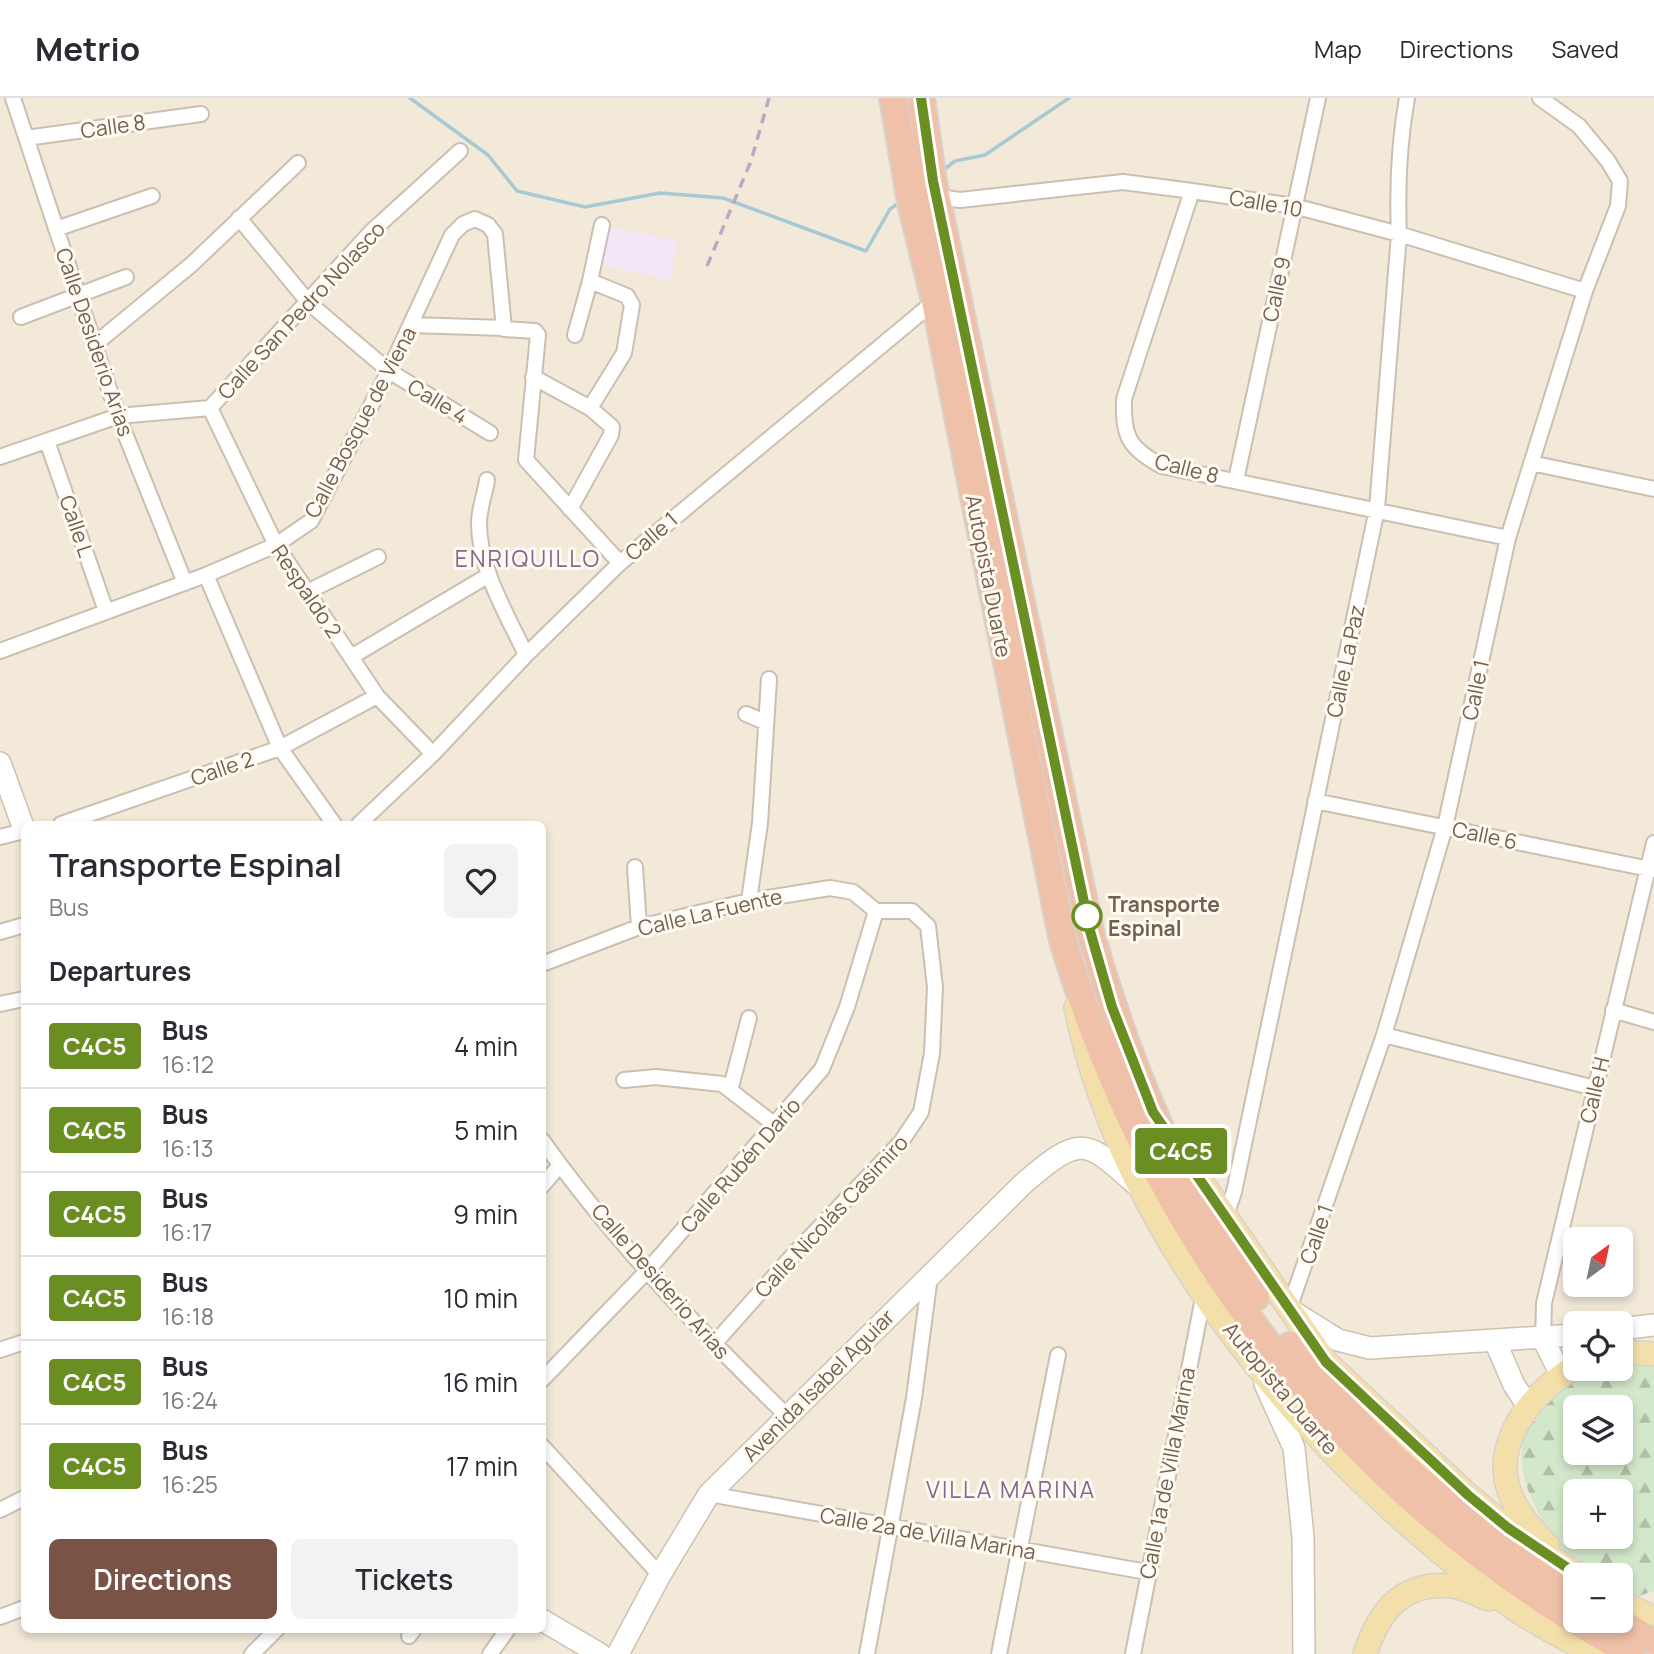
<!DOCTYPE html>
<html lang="en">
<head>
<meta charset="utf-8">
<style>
  body { margin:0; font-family:Manrope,sans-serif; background:#f2f2f3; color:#2b2b33; height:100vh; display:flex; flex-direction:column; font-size:26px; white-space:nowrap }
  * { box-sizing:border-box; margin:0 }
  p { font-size:23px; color:#7c7c81 }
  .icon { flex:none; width:38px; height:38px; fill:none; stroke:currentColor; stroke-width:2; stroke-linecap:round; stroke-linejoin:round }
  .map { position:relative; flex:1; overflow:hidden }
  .drawer { position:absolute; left:21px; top:723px; width:525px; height:812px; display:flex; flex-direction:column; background:#fff; border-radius:10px; box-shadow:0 4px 10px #0003 }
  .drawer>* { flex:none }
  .badge { padding:0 14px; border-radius:5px; font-size:24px; line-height:46px }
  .needle { width:46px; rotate:33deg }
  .controls { position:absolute; left:1563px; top:1129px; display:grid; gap:14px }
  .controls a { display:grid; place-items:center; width:70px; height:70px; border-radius:10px; background:#fff; box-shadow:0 4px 10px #0003; font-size:35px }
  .map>.badge { position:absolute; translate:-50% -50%; box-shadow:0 0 0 4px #fff }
  h2 { padding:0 28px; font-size:26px; line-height:63px }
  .round { display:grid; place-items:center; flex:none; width:74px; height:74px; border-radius:10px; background:#f2f2f3 }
  .summary { display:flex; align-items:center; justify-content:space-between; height:119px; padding:0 28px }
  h1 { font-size:33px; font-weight:600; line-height:52px }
  .cta { display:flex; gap:14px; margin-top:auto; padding:14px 28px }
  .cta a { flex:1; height:80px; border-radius:10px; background:#795345; color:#fff; font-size:28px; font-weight:600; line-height:80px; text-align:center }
  .cta a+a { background:#f2f2f3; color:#2b2b33 }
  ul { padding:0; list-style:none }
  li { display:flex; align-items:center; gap:21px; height:84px; padding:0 28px; border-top:2px solid #e1e1e2 }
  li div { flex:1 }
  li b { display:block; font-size:26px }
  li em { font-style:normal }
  li .badge { min-width:77px; font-weight:700; text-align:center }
  header { display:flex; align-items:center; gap:42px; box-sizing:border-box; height:98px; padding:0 35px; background:#fff; border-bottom:2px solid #e1e1e2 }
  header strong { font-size:33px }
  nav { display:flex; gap:38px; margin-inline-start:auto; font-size:24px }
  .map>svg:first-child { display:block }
  .residential { fill:#f2e9d9; fill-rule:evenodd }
  .education { fill:#f3e7f7 }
  .forest { fill:url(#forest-firs); fill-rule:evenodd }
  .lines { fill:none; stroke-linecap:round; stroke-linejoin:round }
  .stream { stroke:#a7c9d4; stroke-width:3.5 }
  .street-casing { stroke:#ccbfb1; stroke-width:18 }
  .secondary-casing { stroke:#cfc0af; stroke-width:24 }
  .primary-casing { stroke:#d8d2ce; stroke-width:26 }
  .highway-casing { stroke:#d8d2ce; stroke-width:30 }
  .street { stroke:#fff; stroke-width:14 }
  .secondary { stroke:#fff; stroke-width:21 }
  .primary { stroke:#f3dfaa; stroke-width:23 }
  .highway { stroke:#efc1a8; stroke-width:26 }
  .rail { stroke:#baa9c4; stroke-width:3.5; stroke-dasharray:10 7; stroke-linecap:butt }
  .highway-bridge-casing { stroke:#d8d2ce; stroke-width:30; stroke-linecap:butt }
  .highway-bridge { stroke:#efc1a8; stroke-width:26 }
  .line-casing { stroke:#fff; stroke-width:16 }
  .line { stroke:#6b8e23; stroke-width:10 }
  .stop-dot { fill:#fff; stroke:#6b8e23; stroke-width:3.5 }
  .labels { text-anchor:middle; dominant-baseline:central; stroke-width:6; stroke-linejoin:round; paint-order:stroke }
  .street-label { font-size:21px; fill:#746050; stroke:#fefaf1 }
  .stop-label { font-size:21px; font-weight:bold; fill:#746050; stroke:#fefaf1; text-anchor:start }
  .neighbourhood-label { font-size:23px; letter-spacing:2px; fill:#86678f; stroke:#fefaf1 }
</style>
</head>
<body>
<header>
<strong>Metrio</strong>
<nav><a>Map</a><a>Directions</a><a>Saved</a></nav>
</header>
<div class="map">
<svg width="1654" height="1556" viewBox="0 0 1654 1556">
  <defs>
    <pattern id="forest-firs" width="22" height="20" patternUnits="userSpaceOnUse" patternTransform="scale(1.75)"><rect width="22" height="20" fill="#d3e8ca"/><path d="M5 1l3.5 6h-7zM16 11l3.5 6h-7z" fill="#b0bfa6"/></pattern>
  </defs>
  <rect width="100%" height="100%" fill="#fbf6ea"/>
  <path class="residential" d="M0,0h1654v1556h-1654zM24,726h518v805h-518zM1575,1141h45v45h-45zM1575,1225h45v45h-45zM1575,1309h45v45h-45zM1575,1393h45v45h-45zM1575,1477h45v45h-45z"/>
  <path class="education" d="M608,128l70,15 -8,39 -70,-15z"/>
  <path class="forest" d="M1621,1265h33v228l-18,6 -15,-8 -1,-14c-7,0 -20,2 -26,-1 -39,-20 -84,-93 -70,-137 5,-17 21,-31 33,-42 18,-17 39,-26 63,-27zM1575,1309h45v45h-45zM1575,1393h45v45h-45z"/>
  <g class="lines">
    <path class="stream" d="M410,0l78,57 29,36 68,16 75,-14 63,5 143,53 24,-42 9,-6
      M942,73l13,-10 30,-6 84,-57"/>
    <g class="street-casing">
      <path id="street" d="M13,0l105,318 67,167
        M26,40l175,-24
        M1192,93l-68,208c-1,37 4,49 38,67l346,72
        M938,99l22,3 163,-18 69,9 102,15 105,28 186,57
        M239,120l70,85 80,68 101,62
        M56,131l96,-33
        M21,219l105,-40
        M411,227l93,3
        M575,237l15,-54
        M94,247l98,-81 106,-101
        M533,279l57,31 22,19 -1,8 -41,74
        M210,310l66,137 101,151 56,58
        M590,310l34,-55 8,-48 -5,-9 -37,-15 12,-56
        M47,343l59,170
        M0,359l118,-41 92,-8 161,-176 89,-81
        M1531,365l123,26
        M487,382c-2,14 -8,29 -8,43 0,47 28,91 47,132
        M1236,382l82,-382
        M206,477l74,173 54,76
        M307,494l71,-35
        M0,553l206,-76 70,-30 35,-24 78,-150 63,-136 11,-11 12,-5 13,6 7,9 9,95 31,2 3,4 -12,125 94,103
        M351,559l138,-82
        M746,616l19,8
        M1315,703l339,69
        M61,726l219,-76 97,-52
        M359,726l74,-70 93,-99 94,-92 315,-262
        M0,739l24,-6
        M635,769l4,60
        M749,803l11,-78 9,-144
        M0,834l24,-7
        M542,866l97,-37 110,-26 81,-13 23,4 23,19
        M0,906l24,-5
        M1613,912l41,12
        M1384,937l211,53
        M624,982l32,-3 66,7 53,41
        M731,989l18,-69
        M542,1042c71,100 157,190 244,275
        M542,1088l18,-21
        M1226,1118l8,-24 143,-683 22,-275c-2,-45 0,-91 8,-136
        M1289,1211l95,-274 61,-208 63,-289 77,-247 33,-85 2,-25 -12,-20 -29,-35 -39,-28
        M1543,1241l1,-36 110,-460
        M714,1246l80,-90 107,-112 20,-30 11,-59 3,-66 -7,-61 -16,-15h-36
        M0,1252l24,-8
        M542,1282l106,-110 174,-201 25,-62 29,-96
        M542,1348l118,129
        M709,1396l438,78
        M0,1412l24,-12
        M0,1519l24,-9
        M409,1538l5,-7
        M252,1556l25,-25
        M490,1556l18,-25
        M867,1556l47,-256 16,-122
        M999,1556l59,-299
        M1133,1556l71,-361"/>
    </g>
    <g class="secondary-casing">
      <path id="secondary" d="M0,665l24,66
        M1290,1212l48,30 32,8 205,-13
        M1620,1231l34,-4
        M1543,1241l18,36
        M1495,1243l19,44 14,21
        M1265,1286l29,64 9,89 1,117
        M542,1522l58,34
        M618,1556l42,-79 49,-81 315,-311c59,-51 62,-43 116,5"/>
    </g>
    <g class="primary-casing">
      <path id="primary" d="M1076,909c46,235 247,468 439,602 25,17 52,30 78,45
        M1183,1057l143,207 142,133 40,33 70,47
        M1620,1254l34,2
        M1548,1448c-14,-14 -31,-33 -38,-53 -20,-50 24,-103 65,-126
        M1620,1504l34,16
        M1365,1556c14,-43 37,-73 87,-68 12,1 26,9 37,13"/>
    </g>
    <g class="highway-casing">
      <path id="highway" d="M893,0l18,105 24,98c29,149 58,298 89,447 9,44 18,88 27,133 5,23 8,47 15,70 94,302 287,552 567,703
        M921,0l12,83 157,750c37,130 87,255 166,366
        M1291,1247c76,100 178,182 284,249
        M1618,1522l28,18"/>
    </g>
    <use href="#street" class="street"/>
    <use href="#secondary" class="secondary"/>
    <use href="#primary" class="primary"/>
    <use href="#highway" class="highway"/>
    <path class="rail" d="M707,168l44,-105 18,-63"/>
    <g class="highway-bridge-casing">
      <path id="highway-bridge" d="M1646,1540l8,3"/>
    </g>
    <use href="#highway-bridge" class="highway-bridge"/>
  </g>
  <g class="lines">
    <g class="line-casing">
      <path id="line" d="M921,0l12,83 157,750 22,76 41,105 173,250 142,133 40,33 70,47"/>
    </g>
    <use href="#line" class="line"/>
  </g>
  <circle class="stop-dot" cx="1087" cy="818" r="14"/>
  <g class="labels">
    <g class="street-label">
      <text transform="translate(113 28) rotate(-8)">Calle 8</text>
      <text transform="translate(1266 105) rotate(10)">Calle 10</text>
      <text transform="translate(1276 191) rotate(-78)">Calle 9</text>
      <text transform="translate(301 212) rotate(-47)">Calle San Pedro Nolasco</text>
      <text transform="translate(95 244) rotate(71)">Calle Desiderio Arias</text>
      <text transform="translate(438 303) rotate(31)">Calle 4</text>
      <text transform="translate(360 324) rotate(-62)">Calle Bosque de Viena</text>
      <text transform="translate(1187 370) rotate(14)">Calle 8</text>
      <text transform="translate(77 428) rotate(71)">Calle L</text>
      <text transform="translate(651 438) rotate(-41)">Calle 1</text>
      <text transform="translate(989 478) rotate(79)">Autopista Duarte</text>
      <text transform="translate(307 493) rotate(56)">Respaldo 2</text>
      <text transform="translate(1345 563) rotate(-78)">Calle La Paz</text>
      <text transform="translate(1475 592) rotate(-78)">Calle 1</text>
      <text transform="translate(222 670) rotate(-19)">Calle 2</text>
      <text transform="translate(1485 737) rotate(12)">Calle 6</text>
      <text transform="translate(710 814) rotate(-13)">Calle La Fuente</text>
      <text transform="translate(1594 992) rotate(-77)">Calle H</text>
      <text transform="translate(740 1067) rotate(-49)">Calle Rubén Darío</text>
      <text transform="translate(831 1118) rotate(-47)">Calle Nicolás Casimiro</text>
      <text transform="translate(1316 1136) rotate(-71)">Calle 1</text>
      <text transform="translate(661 1183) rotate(49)">Calle Desiderio Arias</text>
      <text transform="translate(818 1287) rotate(-45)">Avenida Isabel Aguiar</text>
      <text transform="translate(1281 1290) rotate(50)">Autopista Duarte</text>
      <text transform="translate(1167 1375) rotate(-79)">Calle 1a de Villa Marina</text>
      <text transform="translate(928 1435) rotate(10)">Calle 2a de Villa Marina</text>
    </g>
    <g class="stop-label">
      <text x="1108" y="806">Transporte<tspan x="1108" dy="24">Espinal</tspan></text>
    </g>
    <g class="neighbourhood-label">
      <text x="528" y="460">ENRIQUILLO</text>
      <text x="1011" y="1391">VILLA MARINA</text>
    </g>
  </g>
</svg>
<div class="controls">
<a><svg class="needle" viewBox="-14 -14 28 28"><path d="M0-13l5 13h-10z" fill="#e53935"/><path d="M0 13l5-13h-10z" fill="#7c7c81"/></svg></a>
<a><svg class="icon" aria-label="locate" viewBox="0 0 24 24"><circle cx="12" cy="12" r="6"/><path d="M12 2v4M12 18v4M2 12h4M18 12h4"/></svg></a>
<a><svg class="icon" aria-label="layers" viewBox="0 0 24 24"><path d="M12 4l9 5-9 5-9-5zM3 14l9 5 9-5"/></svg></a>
<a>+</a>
<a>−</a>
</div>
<b class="badge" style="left:1181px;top:1053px;background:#6b8e23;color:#fff">C4C5</b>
<section class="drawer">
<div class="summary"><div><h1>Transporte Espinal</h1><p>Bus</p></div><a class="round"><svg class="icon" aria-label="heart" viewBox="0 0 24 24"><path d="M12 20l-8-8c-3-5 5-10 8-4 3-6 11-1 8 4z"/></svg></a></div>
<h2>Departures</h2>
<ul>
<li><span class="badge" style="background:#6b8e23;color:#fff">C4C5</span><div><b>Bus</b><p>16:12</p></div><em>4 min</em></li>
<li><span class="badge" style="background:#6b8e23;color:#fff">C4C5</span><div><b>Bus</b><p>16:13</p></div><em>5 min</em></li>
<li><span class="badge" style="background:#6b8e23;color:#fff">C4C5</span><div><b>Bus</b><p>16:17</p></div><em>9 min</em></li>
<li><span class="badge" style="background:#6b8e23;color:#fff">C4C5</span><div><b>Bus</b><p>16:18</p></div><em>10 min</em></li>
<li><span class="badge" style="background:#6b8e23;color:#fff">C4C5</span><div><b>Bus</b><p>16:24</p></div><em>16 min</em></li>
<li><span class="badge" style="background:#6b8e23;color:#fff">C4C5</span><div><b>Bus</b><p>16:25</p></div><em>17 min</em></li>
</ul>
<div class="cta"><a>Directions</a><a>Tickets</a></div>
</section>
</div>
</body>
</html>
